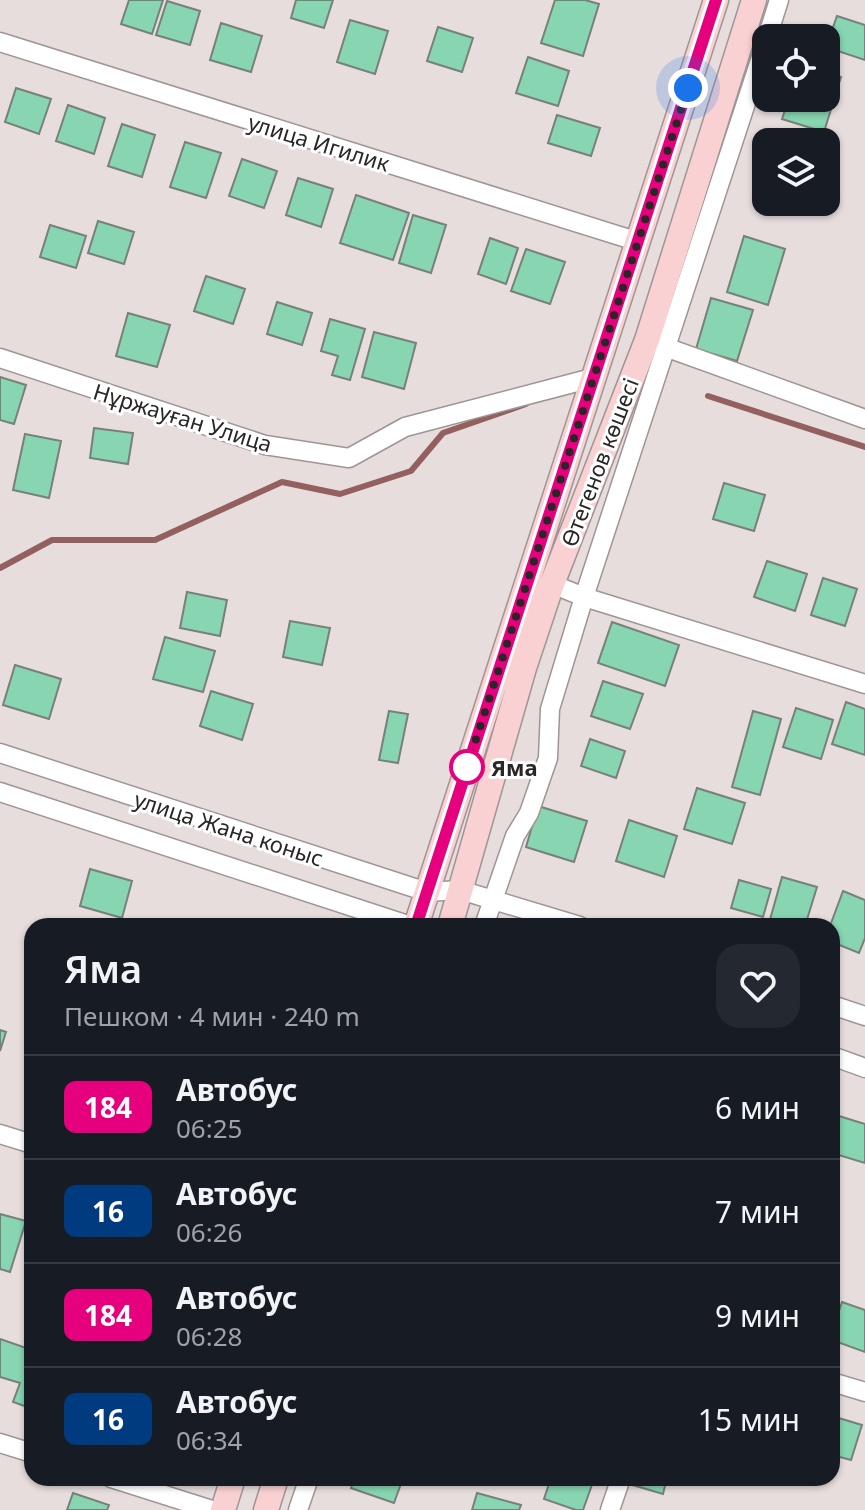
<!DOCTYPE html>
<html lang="ru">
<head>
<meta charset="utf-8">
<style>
  body { margin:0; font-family:"Noto Sans",sans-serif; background:#242831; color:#f1f3f6; height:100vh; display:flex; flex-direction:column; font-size:30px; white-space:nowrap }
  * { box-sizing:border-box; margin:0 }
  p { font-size:26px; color:#9ea1a6 }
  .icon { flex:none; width:44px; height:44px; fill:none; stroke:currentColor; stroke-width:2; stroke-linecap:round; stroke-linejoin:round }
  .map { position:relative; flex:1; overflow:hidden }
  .sheet { position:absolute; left:24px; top:918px; width:816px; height:568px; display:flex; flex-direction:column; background:#171b24; border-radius:24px; box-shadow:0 2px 6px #0004 }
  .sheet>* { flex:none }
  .badge { padding:0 16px; border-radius:12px; font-size:28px; line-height:52px }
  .buttons { position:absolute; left:752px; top:24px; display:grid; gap:16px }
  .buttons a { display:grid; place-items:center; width:88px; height:88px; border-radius:16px; background:#171b24; box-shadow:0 2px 6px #0004; font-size:40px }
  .you { position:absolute; width:40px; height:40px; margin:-20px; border:6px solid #fff; border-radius:50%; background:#1a73e8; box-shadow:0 0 0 12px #1a73e833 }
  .map>.badge { position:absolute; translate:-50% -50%; box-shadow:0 0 0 4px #fff }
  .round { display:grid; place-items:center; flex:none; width:84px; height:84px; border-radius:24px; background:#242831 }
  .summary { display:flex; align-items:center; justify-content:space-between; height:136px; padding:0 40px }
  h1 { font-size:38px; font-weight:600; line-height:60px }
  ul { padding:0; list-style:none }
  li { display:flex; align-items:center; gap:24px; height:104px; padding:0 40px; border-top:2px solid #363941 }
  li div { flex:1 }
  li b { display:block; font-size:30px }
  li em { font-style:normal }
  li .badge { min-width:88px; font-weight:700; text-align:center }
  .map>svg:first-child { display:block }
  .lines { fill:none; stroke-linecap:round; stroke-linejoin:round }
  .stream { stroke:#935f5f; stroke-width:6 }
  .building { fill:#87d5b1; stroke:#78807c; stroke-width:2 }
  .minor-casing { stroke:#9e9594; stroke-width:21 }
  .secondary-casing { stroke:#9e9594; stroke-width:27 }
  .minor { stroke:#fff; stroke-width:18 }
  .secondary { stroke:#fad1d3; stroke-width:24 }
  .line-casing { stroke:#fff; stroke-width:18 }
  .line { stroke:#e6007e; stroke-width:12 }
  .walk { stroke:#292626; stroke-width:8; stroke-dasharray:0 14.4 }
  .stop-dot { fill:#fff; stroke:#e6007e; stroke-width:4 }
  .labels { text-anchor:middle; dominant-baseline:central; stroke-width:6; stroke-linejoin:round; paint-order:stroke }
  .street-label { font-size:22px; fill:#292626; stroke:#fff }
  .stop-label { font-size:22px; font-weight:bold; fill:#292626; stroke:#fff; text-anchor:start }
</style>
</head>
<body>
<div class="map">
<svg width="865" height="1510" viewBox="0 0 865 1510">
  <rect width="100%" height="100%" fill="#e7dddd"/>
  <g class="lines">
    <path class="stream" d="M708,396l157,51
      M0,568l52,-28h103l127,-58 58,12 71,-23 32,-38 83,-29"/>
  </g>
  <path class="building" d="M129,0h34l-11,34 -31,-10z
    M296,0h37l-9,28 -33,-10z
    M555,0h30l14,4 -16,52 -42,-13z
    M167,1l33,10 -10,34 -34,-10z
    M837,16l28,9v35l-39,-13z
    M350,20l38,11 -13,43 -38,-12z
    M221,23l41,13 -11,36 -41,-12z
    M438,27l35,11 -11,34 -35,-11z
    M528,57l41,14 -11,35 -42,-13z
    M826,73l15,4 -17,55 -42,-13 7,-21h37z
    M16,88l35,11 -12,35 -34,-12z
    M68,105l37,13 -11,36 -38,-13z
    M557,115l43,13 -9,28 -43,-13z
    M122,124l33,11 -13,42 -34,-11z
    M779,133l29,9h-32z
    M185,142l36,11 -15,45 -36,-11z
    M242,159l35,12 -13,37 -35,-12z
    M298,178l35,11 -12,38 -35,-12z
    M356,195l53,18 -16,47 -53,-17z
    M413,215l33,10 -15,48 -32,-10z
    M98,221l36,11 -10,32 -36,-11z
    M50,225l36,11 -10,32 -36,-11z
    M744,236l41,13 -17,56 -41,-13z
    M490,238l28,10 -12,36 -28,-10z
    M526,249l39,13 -15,42 -39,-13z
    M206,276l39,13 -12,35 -39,-13z
    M711,298l42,12 -16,51 -41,-12z
    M277,302l35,11 -10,32 -35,-11z
    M128,313l42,12 -13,42 -41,-11z
    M330,319l35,10 -15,51 -18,-5 6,-19 -17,-5z
    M374,332l42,11 -12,46 -42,-12z
    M0,377l26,8 -12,39 -14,-4z
    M94,428l39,5 -5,31 -38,-6z
    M25,434l36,7 -12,57 -36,-8z
    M724,483l41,12 -11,36 -41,-12z
    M767,561l40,13 -12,37 -41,-14z
    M823,578l34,11 -12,37 -34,-11z
    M187,592l40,8 -7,36 -40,-8z
    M290,621l40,7 -8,37 -39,-8z
    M612,622l67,23 -14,41 -67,-23z
    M165,637l50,14 -12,41 -50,-13z
    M15,665l46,14 -12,40 -46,-14z
    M603,681l40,13 -13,35 -39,-13z
    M211,691l42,13 -11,36 -42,-14z
    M846,702l19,7v46l-33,-11z
    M796,708l37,12 -12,39 -38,-12z
    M389,711l19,3 -10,49 -19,-3z
    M753,711l28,8 -21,76 -28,-8z
    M590,739l35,12 -9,27 -35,-12z
    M697,788l48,15 -13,41 -48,-15z
    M538,806l49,15 -13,41 -48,-15z
    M629,820l48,16 -13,41 -48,-16z
    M90,869l42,12 -10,37 -42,-12z
    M782,877l35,10 -12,39h-25l-11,-3z
    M739,880l32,9 -8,28 -32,-9z
    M843,891l22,9v38l-6,15 -27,-11v-16h-2z
    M0,1030l6,2 -6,19z
    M839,1116l26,8v39l-33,-10v-14z
    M0,1214l26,7 -16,51 -10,-3z
    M842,1302l23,8v42l-33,-12v-9z
    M0,1339l32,11 -2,58 -17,-6 7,-19 -20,-6z
    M832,1416l30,9 -11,35 -19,-5z
    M354,1478h49l-9,25 -43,-15z
    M551,1478h29l13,4 -10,28h-7l-32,-11z
    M630,1478h37l-4,16 -34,-10z
    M73,1493l36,12 -2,5h-40z
    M477,1493l44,12 -2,5h-47z"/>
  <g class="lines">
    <g class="minor-casing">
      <path id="minor" d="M767,38l12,-38
        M0,42l639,200
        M657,344l208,75
        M0,358l265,87 84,13 56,-31 191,-50
        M552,584l32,13 281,87
        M0,753l427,139 33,-2 120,36
        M0,792l411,134
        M484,926l31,-90 14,-23 19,-55 2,-49 34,-112 182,-555
        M832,1005l33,11
        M832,1056l33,12
        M0,1134l32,10
        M832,1382l33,10
        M0,1443l32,10
        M111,1478l101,32
        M298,1510l11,-32
        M610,1510l11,-32"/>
    </g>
    <g class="secondary-casing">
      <path id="secondary" d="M416,926l300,-926
        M450,926l74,-258 28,-84 95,-244 107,-340
        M223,1510l10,-32
        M266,1510l10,-32"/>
    </g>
    <use href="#minor" class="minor"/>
    <use href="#secondary" class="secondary"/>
  </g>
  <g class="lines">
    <g class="line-casing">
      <path id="line" d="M416,926l300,-926"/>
    </g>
    <use href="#line" class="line"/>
    <path class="walk" d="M467,767l221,-679"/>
  </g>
  <circle class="stop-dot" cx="467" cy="767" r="16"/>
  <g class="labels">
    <g class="street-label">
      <text transform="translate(319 142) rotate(17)">улица Игилик</text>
      <text transform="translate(183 417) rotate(17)">Нұржауған Улица</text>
      <text transform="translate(599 462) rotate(-69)">Өтегенов көшесі</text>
      <text transform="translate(229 828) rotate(18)">улица Жана коныс</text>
    </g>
    <g class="stop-label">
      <text x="491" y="767">Яма</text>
    </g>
  </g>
</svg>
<div class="buttons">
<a><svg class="icon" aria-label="locate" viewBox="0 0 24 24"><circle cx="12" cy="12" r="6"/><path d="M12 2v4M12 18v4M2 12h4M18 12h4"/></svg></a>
<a><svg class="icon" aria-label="layers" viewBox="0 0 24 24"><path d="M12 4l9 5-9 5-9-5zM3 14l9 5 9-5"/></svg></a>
</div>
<div class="you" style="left:688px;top:88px"></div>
<section class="sheet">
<div class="summary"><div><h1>Яма</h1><p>Пешком · 4 мин · 240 m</p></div><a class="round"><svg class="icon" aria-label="heart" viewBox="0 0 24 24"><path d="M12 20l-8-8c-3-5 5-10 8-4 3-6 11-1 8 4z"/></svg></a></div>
<ul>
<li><span class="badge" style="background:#e6007e;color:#fff">184</span><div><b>Автобус</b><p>06:25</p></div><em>6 мин</em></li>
<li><span class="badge" style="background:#003b80;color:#fff">16</span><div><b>Автобус</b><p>06:26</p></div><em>7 мин</em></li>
<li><span class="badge" style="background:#e6007e;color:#fff">184</span><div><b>Автобус</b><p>06:28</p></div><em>9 мин</em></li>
<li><span class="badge" style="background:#003b80;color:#fff">16</span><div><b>Автобус</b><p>06:34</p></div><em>15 мин</em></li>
</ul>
</section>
</div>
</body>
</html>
